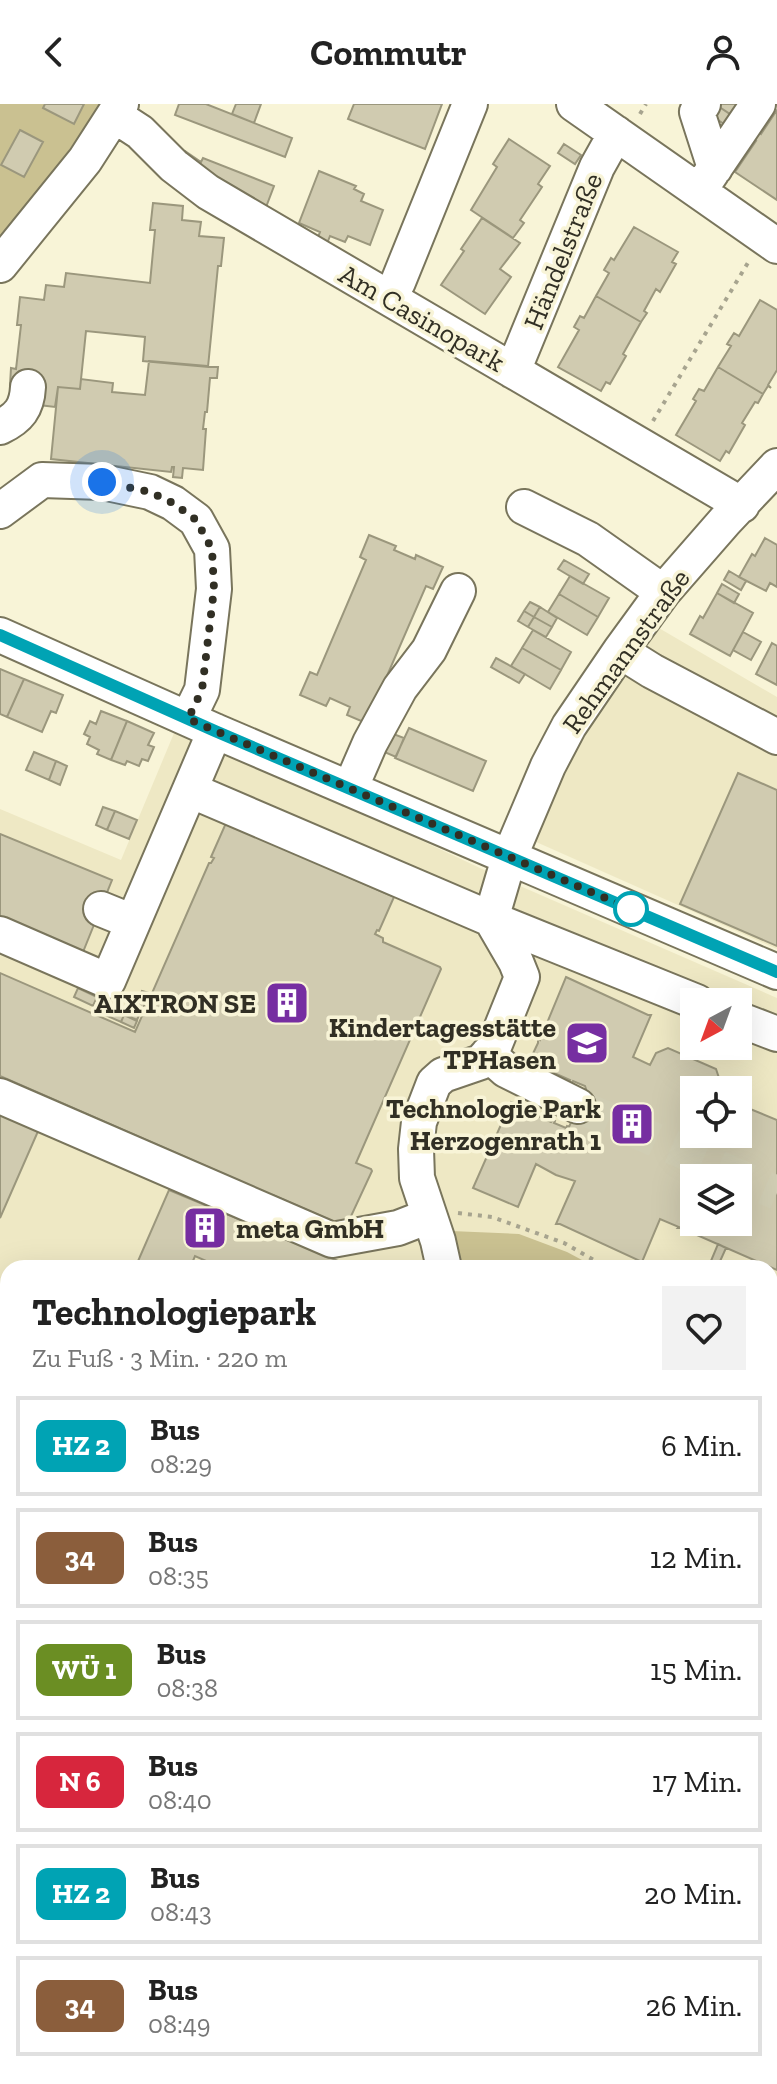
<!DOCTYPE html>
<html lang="de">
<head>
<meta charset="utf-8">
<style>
  body { margin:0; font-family:"Zilla Slab",serif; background:#f2f2f2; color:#222; height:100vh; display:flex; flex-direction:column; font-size:30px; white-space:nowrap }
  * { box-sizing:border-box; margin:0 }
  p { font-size:26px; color:#767676 }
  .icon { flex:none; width:44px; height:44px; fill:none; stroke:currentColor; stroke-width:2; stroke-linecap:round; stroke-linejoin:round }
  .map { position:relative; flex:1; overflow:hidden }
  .sheet { position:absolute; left:0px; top:1156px; width:778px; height:824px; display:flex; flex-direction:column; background:#fff; border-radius:24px 24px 0 0; box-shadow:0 8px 32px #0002 }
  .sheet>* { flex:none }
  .badge { padding:0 16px; border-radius:12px; font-size:28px; line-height:52px }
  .needle { width:52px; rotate:221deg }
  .controls { position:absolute; left:680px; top:884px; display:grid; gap:16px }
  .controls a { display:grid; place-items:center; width:72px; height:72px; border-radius:0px; background:#fff; box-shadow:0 8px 32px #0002; font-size:40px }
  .you { position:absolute; width:40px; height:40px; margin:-20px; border:6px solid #fff; border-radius:50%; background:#1a73e8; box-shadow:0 0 0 12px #1a73e833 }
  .map>.badge { position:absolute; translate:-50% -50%; box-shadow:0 0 0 4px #fff }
  .round { display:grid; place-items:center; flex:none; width:84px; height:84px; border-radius:0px; background:#f2f2f2 }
  .head { display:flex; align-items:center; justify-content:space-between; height:136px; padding:0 32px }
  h1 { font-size:38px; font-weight:700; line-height:60px }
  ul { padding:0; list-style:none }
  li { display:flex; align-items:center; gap:24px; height:100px; margin:0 16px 12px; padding:0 16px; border:4px solid #e0e0e0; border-radius:0px }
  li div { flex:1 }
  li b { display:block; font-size:30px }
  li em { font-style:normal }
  li .badge { min-width:88px; font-weight:700; text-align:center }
  header { display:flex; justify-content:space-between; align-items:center; height:104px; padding:0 32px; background:#fff; font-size:36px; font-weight:700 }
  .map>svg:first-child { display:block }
  .built { fill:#eee8c4; fill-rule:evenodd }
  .green { fill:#cac191 }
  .building { fill:#d0cbb0; stroke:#9b977d; stroke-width:2; fill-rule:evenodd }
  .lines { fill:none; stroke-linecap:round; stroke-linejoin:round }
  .minor-tunnel { stroke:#d0cdb3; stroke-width:34; stroke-dasharray:34 17; stroke-linecap:butt }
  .minor-casing { stroke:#79755c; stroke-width:38 }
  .major-casing { stroke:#908543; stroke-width:48 }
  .path { stroke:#a7a48f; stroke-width:4; stroke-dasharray:4 6; stroke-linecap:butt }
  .minor { stroke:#fff; stroke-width:34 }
  .major { stroke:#dbd198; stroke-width:44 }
  .line-casing { stroke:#fff; stroke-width:18 }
  .line { stroke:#00a3b4; stroke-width:12 }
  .walk { stroke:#312f24; stroke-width:8; stroke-dasharray:0 14.4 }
  .stop-dot { fill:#fff; stroke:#00a3b4; stroke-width:4 }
  .labels { text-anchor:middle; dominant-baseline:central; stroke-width:7; stroke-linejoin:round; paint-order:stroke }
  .street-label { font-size:28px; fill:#312f24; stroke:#f8f4d7 }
  .poi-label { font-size:28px; font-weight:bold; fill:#312f24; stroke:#f8f4d7; text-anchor:end }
</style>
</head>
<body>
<header><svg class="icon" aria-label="back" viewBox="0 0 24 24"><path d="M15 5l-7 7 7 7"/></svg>Commutr<svg class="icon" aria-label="person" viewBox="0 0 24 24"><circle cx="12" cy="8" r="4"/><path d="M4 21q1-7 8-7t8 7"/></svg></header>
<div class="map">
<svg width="777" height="1980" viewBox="0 0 777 1980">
  <rect width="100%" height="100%" fill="#f8f4d7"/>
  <path class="built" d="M652,520l125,73v252l-243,-108 44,-101z
    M177,622l320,150 280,122v699l-7,-3v-426h-762v321l-8,-3v-777l121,51zM694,898h44v44h-44zM694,986h44v44h-44zM694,1074h44v44h-44z
    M8,1698v274h464l-3,8h-469v-246z
    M777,1822v158h-88l4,-8h77v-137z"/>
  <path class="green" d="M0,0h101l-41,59 -60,73z
    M451,1127l68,3 48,18 30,16h-133z"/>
  <path class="building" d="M45,0h39l-10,20 -31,-16z
    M179,0h27l86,34 -7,19 -110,-42z
    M236,0h25l-7,19 -22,-9z
    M354,0h88l-17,45 -77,-30z
    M720,0h15l7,5 -6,9 -18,-12z
    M718,2l18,12 -6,10 -18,-12z
    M777,6v90l-42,-28 21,-31 -4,-2 5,-8 4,3z
    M20,26l23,12 -19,35 -23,-12z
    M509,35l41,27 -12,18 4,3 -22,33 4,3 -11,15 -42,-28 26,-43 -4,-3z
    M564,40l17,11 -6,9 -17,-11z
    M185,47l16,11 2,-4 71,28 -11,29 -84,-56z
    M319,67l37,15 -2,3 10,5 -3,7 22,9 -13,35 -22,-9 -3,6 -15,-6 -4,10 -10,-4 4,-10 -21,-9z
    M153,99l30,3 -1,14 19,2 -2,14 25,2 -3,28h-3l-10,101 -65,-6 2,-24 -59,-6 -6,58 -22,-2 -3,20 -16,-2 1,-17 -30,-3 1,-17 5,1 5,-44h-4l3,-28 24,3 2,-15 18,2 2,-14 84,10 5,-53h-5z
    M482,114l38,25 -20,26 11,8 -26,37 -44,-29 23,-34 -3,-2z
    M634,123l44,25 -6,10 4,2 -16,28 -4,-3 -12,22 3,2 -6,9 -45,-26 13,-23 -5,-3 7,-12 3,2z
    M596,192l45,26 -18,32 3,2 -16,28 -4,-2 -5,9 -43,-24 21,-37 -5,-3 6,-11 4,2z
    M760,196l17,10v60l-9,15 3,3 -3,-2 -5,8 -45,-27 13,-21 -4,-2 7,-11 5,3z
    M149,257l69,6 -1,11h-7l-3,34h-2l-2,17h3l-3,41 -20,-2 -1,10 -9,-1 1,-10h-2l-1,5 -120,-13 7,-72 22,2 1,-10 32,4 -1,9 33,3z
    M718,263l45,27 -5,9 -3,-1 -13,21 3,2 -16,28 -3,-2 -6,10 -44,-26 20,-34 -3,-2 6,-10 5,2z
    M369,431l27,11 -2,4 21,9 1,-4 27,12 -10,22 -7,-3 -50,115 -3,25 -26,-11 3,-8 -20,-9 -4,8 -26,-11 10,-23 7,3 49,-115 -6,-3z
    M765,434l12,7v42l-7,-4 -4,8 -27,-14 13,-23 3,2z
    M564,456l25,14 -6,10 -25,-15z
    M729,467l17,10 -5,9 -17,-10z
    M570,472l39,22 -11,19 -39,-23z
    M722,480l17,10 -5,9 -17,-10z
    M717,489l36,20 -23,43 -40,-22 10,-18 3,2z
    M559,490l39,23 -11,18 -39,-23z
    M530,498l10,5 -6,10 -10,-6z
    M540,503l17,11 -5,9 -18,-10z
    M524,507l10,6 -6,10 -10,-6z
    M534,513l18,10 -6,10 -18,-10z
    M533,526l38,22 -10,18 -39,-22z
    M743,528l18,10 -10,18 -18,-10z
    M772,539l5,3v39l-21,-11z
    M522,544l39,22 -11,19 -39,-23z
    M496,554l29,16 -6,9 -28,-16z
    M0,565l24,10 -17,38 -7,-3z
    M24,575l39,16 -7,18 -5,-2 -9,21 -35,-15z
    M101,607l26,10 -16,39 -14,-6 2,-4 -12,-6 3,-7 -6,-3 6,-13 6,3z
    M127,617l27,12 -6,12 6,2 -6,14 -6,-2 -3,7 -12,-5 -2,4 -14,-5z
    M409,624l77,33 -13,30 -78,-33z
    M383,626l21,8 -8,19 -21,-9z
    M34,648l22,9 -7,19 -23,-10z
    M56,657l11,5 -7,19 -11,-5z
    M738,669l39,17v156l-97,-42z
    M103,703l12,4 -8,19 -11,-5z
    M115,707l22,9 -8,19 -22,-9z
    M226,719l168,74 -15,34 -2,-1 -2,4 8,4v4l57,25 1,2 -85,194 15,6 1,2 -26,56 -73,-32 -4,11 -34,-15 5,-10 -240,-105v-103l135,59 74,-169h2l3,-5 -3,-1z
    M0,730l112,46 -29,72 -83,-34z
    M566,873l82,38h3l-18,42 17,8 6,-12 12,-5 48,21 4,12 -3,9h-23v44h44v-30l39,16v150l-96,-42h-3l1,-1 -19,-8 -18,43 -82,-38h-4l19,-43 -19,-6 -20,-11 -18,43 -45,-19 38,-86 3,1 -1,2 18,8 1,-2 3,1 -1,2 17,8 2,-2 2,1 -1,2 12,5 1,-2 2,1 17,-38 -1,-3 -12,-5 -1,2 -3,-1 1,-2 -18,-8 -1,2 -20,-11 -3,1 10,-21v-4l2,1zM694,1074h44v44h-44z
    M78,884l19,9 -4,9 -19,-9z
    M142,887l7,2 -7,18 -7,-3z
    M106,903l18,8 -3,7 -18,-8z
    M134,904l7,3 -4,9 -7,-3z
    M124,911l13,6 -3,7 -13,-6z
    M0,1009l39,16 -39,89z
    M169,1086l174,73 -2,5h-119l-27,-12 -5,12h-55z
    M718,1140l8,4 -9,20h-9z
    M777,1181v35l-7,-3v-17z
    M770,1282l7,3v201l-7,-3z
    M770,1655l7,3v13l-7,-4z
    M770,1667l7,4v16l-6,10z
    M23,1972h80l-2,8h-80z
    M553,1972h24l14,8h-25l1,-2z
    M577,1972h35l-4,8h-17z"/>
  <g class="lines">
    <path class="minor-tunnel" d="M578,1002l199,87
      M770,1400l7,3"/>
    <g class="minor-casing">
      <path id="minor" d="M574,0l203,142
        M703,0l-6,8 18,56
        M114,11l26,17 34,34 34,26 534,313
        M699,87l59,-87
        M0,161l85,-105 36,-56
        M389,194l9,-16 72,-178
        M513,267l84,-204 19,-34
        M0,323c19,-9 27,-19 28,-40
        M524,403l64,32 75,53
        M0,407l42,-31 60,2 48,10 23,11 23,17 16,29 2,40 -12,101 -14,29
        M0,531l215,96 562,241
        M620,547l32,20 125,66
        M350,685l20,-46 30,-55 29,-38 29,-59
        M190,686l301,129 206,83
        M101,805l32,13
        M0,830l108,47 107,-250
        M738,915l39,15
        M488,950l18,16 72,36
        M0,992l332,144 66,-12 31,-12
        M444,1164l-6,-27 -21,-63 -1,-29 3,-27 15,-39 9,-8 38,-13 12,-13 29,-72 -6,-15 -25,-43 18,-61 39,-92 21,-40 51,-75 43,-59 62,-71 52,-55
        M0,1491h8
        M770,1560l7,3
        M243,1980l2,-8"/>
    </g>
    <g class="major-casing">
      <path id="major" d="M770,1781l7,-13
        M655,1980l4,-8"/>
    </g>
    <path class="path" d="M640,10l6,-10
      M653,317l96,-160
      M458,1109l34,4 72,26 44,25
      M770,1252l7,3
      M770,1729l7,-12"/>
    <use href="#minor" class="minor"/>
    <use href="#major" class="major"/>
  </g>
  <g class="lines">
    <g class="line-casing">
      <path id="line" d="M0,531l215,96 562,241"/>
    </g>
    <use href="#line" class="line"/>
    <path class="walk" d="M102,378l48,10 23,11 23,17 16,29 2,40 -12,101 -14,29 443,190"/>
  </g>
  <defs>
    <g id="building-square" transform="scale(2.3)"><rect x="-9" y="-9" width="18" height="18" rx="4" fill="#762ea1" stroke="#f8f4d7"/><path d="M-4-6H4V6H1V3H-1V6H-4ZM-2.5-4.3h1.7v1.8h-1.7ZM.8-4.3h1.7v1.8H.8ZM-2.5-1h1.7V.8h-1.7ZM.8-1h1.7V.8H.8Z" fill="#fff"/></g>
    <g id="school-square" transform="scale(2.3)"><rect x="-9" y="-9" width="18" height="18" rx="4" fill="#762ea1" stroke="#f8f4d7"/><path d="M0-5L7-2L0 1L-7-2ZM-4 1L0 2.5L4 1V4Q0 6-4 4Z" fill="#fff"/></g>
  </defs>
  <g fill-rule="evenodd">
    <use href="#building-square" x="287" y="899"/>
    <use href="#school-square" x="587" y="939"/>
    <use href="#building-square" x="632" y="1020"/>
    <use href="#building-square" x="205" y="1124"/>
  </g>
  <circle class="stop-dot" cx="631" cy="805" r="16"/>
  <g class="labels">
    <g class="street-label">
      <text transform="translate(563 147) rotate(-68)">Händelstraße</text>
      <text transform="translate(422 214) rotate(30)">Am Casinopark</text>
      <text transform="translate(626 547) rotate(-54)">Rehmannstraße</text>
    </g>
    <g class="poi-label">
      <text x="256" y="899">AIXTRON SE</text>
      <text x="556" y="923">Kindertagesstätte<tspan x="556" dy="32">TPHasen</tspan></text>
      <text x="601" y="1004">Technologie Park<tspan x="601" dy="32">Herzogenrath 1</tspan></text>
      <text x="236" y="1124" text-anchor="start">meta GmbH</text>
    </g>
  </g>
</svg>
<div class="controls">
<a><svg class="needle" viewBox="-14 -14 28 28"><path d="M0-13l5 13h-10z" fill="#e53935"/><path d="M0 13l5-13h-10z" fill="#767676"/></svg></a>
<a><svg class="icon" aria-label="locate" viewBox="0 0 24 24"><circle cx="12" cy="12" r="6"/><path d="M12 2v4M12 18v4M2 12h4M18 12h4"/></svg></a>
<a><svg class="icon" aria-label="layers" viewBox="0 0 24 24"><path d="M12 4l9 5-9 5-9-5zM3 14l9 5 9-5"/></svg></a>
</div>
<div class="you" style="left:102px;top:378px"></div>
<section class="sheet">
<div class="head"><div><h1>Technologiepark</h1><p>Zu Fuß · 3 Min. · 220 m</p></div><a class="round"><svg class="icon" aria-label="heart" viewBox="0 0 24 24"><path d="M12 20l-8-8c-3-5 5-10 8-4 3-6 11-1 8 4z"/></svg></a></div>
<ul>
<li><span class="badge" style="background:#00a3b4;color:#fff">HZ 2</span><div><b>Bus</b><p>08:29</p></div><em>6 Min.</em></li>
<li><span class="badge" style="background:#8b5e3c;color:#fff">34</span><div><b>Bus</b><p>08:35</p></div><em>12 Min.</em></li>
<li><span class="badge" style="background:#6b8e23;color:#fff">WÜ 1</span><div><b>Bus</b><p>08:38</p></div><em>15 Min.</em></li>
<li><span class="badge" style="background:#d7263d;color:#fff">N 6</span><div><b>Bus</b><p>08:40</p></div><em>17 Min.</em></li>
<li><span class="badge" style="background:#00a3b4;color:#fff">HZ 2</span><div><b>Bus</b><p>08:43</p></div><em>20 Min.</em></li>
<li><span class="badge" style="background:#8b5e3c;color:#fff">34</span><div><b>Bus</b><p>08:49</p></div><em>26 Min.</em></li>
</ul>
</section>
</div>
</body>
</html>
